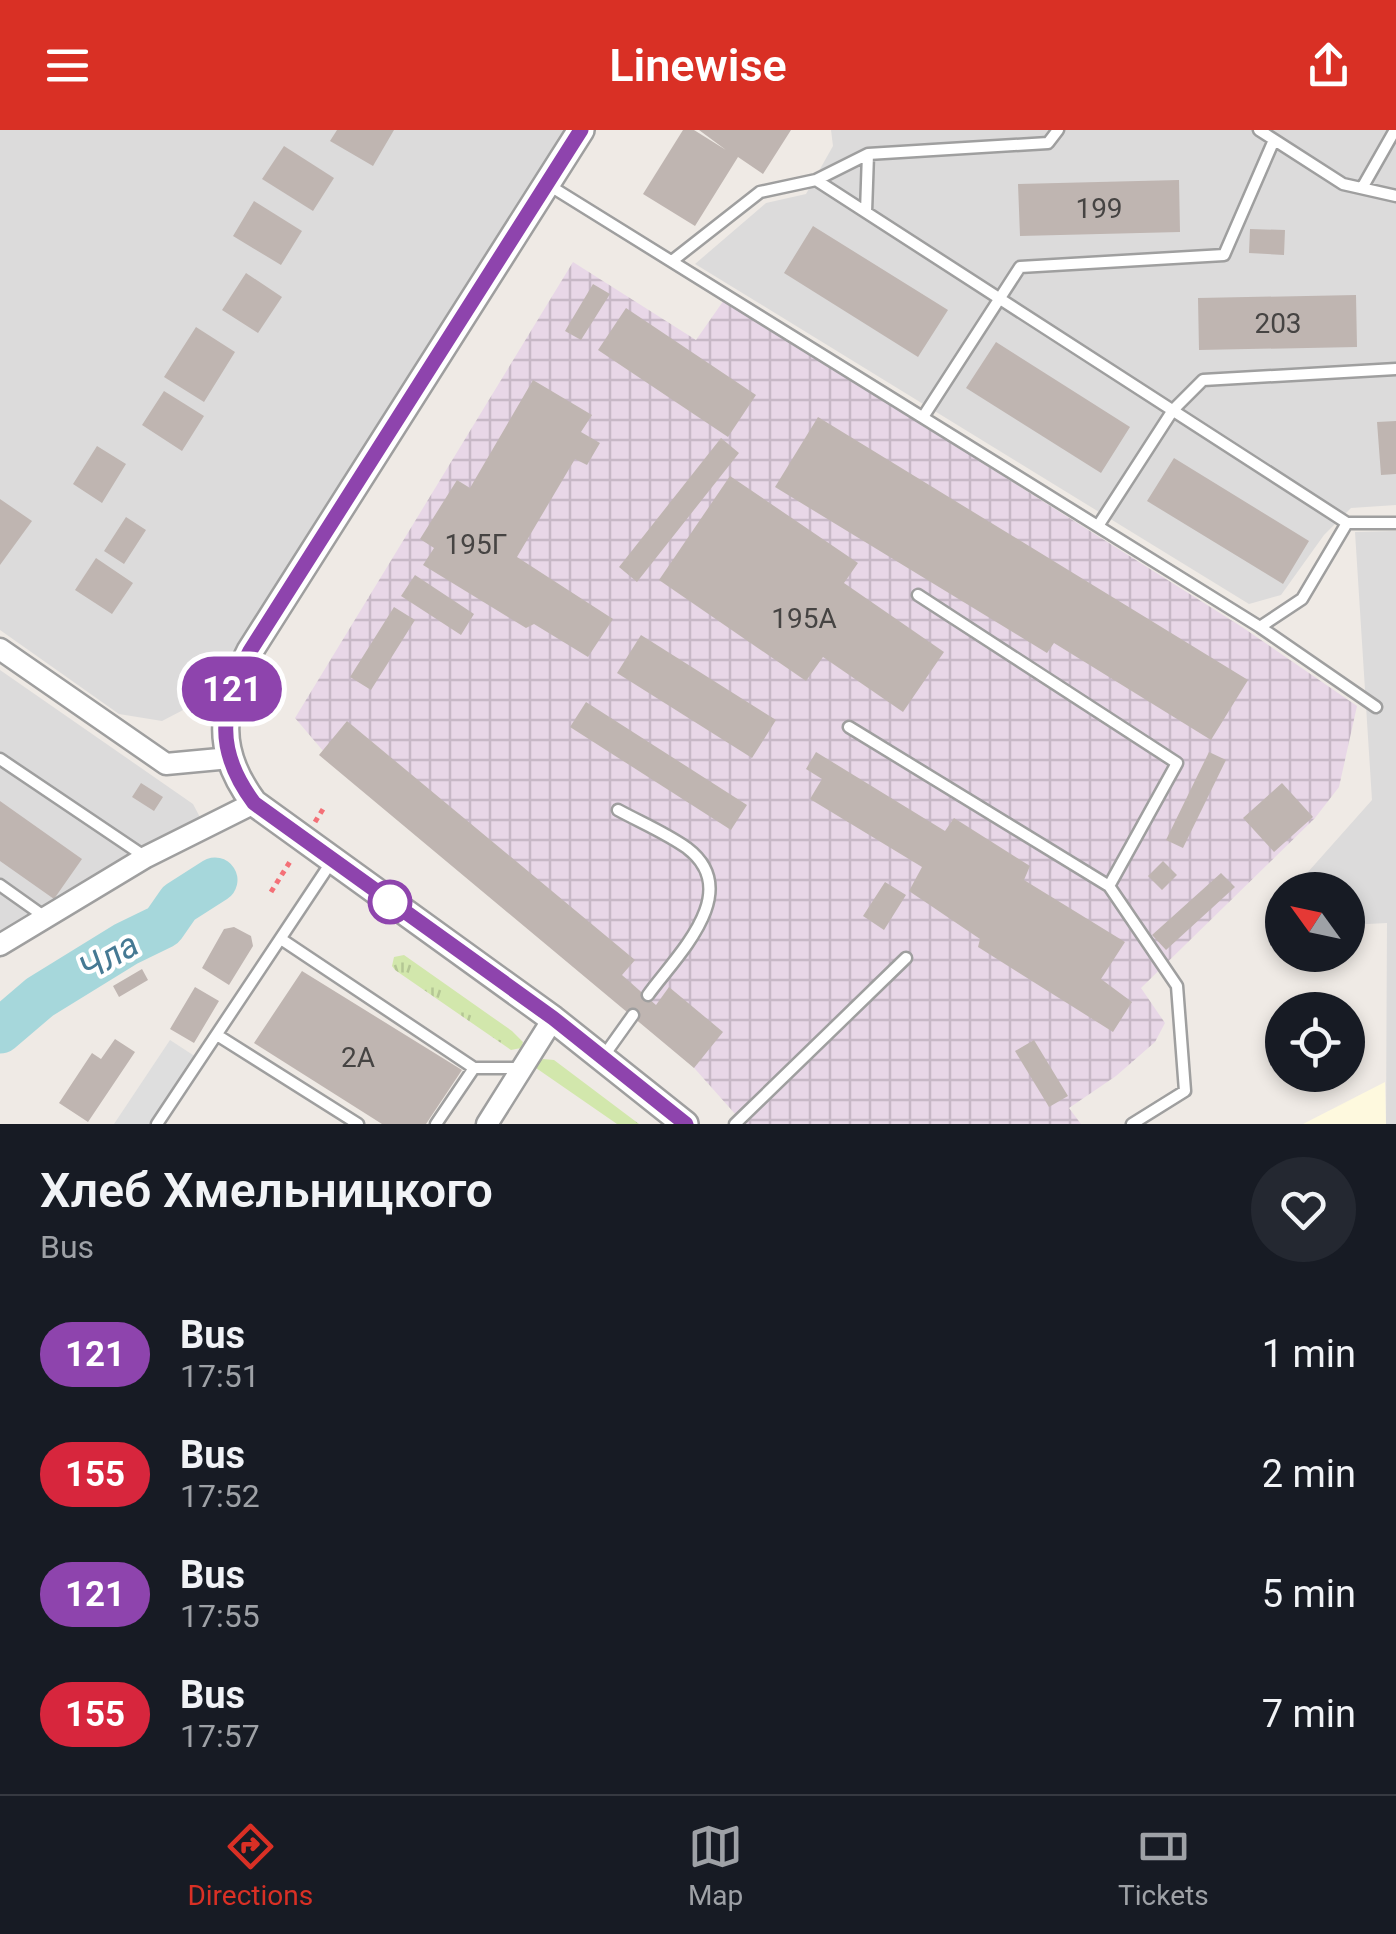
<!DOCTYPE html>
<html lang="en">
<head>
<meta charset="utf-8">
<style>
  body { margin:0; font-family:Roboto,sans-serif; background:#242831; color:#f1f3f6; height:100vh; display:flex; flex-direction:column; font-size:38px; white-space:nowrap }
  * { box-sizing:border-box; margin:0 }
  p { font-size:32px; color:#9ea1a6 }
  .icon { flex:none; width:55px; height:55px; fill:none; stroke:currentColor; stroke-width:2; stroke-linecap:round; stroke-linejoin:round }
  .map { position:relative; height:994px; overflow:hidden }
  .details { display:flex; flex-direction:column; background:#171b24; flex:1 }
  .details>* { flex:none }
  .badge { padding:0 20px; border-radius:32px; font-size:35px; line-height:65px }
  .needle { width:65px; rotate:303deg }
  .fabs { position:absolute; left:1265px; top:742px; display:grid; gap:20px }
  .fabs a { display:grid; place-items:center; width:100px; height:100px; border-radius:50%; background:#171b24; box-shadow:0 5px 15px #0003; font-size:50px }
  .map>.badge { position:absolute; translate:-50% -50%; box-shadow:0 0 0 5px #fff }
  .round { display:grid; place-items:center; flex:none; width:105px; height:105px; border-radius:52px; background:#242831 }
  .head { display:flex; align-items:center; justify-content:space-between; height:170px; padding:0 40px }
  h1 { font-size:48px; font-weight:600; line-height:75px }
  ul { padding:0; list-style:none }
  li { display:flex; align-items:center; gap:30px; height:120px; padding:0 40px }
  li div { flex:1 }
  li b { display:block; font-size:38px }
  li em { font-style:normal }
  li .badge { min-width:110px; font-weight:700; text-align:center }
  header { display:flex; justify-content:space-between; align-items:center; height:130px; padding:0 40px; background:#d93025; color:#fff; font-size:45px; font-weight:600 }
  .dock { display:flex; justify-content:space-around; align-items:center; height:140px; border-top:2px solid #363941; background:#171b24; font-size:28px; color:#9ea1a6 }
  .dock a { display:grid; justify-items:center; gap:5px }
  .dock .active { color:#d93025 }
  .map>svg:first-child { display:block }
  .residential { fill:#dcdbdb }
  .industrial { fill:url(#industrial-grid) }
  .education { fill:#fef9de }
  .grass { fill:url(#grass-tufts) }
  .parking { fill:#dedede }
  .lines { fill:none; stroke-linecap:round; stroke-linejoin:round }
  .river { stroke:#a6d7db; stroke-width:45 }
  .building { fill:#bfb5b1 }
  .service-casing { stroke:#9f9f9f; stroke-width:15 }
  .minor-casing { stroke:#9f9f9f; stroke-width:25 }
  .tertiary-casing { stroke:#9f9f9f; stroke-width:30 }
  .path { stroke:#f47077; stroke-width:5; stroke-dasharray:5 5; stroke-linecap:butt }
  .service { stroke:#fff; stroke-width:10 }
  .minor { stroke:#fff; stroke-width:20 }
  .tertiary { stroke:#fff; stroke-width:25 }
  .line-casing { stroke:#fff; stroke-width:22 }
  .line { stroke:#8e44ad; stroke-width:15 }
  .stop-dot { fill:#fff; stroke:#8e44ad; stroke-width:5 }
  .labels { text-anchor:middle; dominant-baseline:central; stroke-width:8; stroke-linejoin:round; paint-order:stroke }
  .number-label { font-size:28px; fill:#464443 }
  .water-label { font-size:35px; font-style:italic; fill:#457993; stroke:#fff }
</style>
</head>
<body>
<header><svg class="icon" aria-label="menu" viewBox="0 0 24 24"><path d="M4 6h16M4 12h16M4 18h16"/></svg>Linewise<svg class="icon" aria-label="share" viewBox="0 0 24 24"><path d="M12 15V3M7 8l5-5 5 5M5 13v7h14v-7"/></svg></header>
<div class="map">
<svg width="1396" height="994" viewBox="0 0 1396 994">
  <defs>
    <pattern id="industrial-grid" width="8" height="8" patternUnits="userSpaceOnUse" patternTransform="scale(2.5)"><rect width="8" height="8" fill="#e8d7e7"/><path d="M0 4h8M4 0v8" fill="none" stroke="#c7b8c6"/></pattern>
    <pattern id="grass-tufts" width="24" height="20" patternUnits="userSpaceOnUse" patternTransform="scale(2.5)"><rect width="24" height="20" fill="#d2e7ac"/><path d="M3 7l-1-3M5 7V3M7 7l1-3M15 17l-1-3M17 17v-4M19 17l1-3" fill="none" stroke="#b4c694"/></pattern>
  </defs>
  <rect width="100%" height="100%" fill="#efeae5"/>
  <path class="residential" d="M0,0h571l-361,566 -48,25 -43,-7 -119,-84z
    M831,0h565v375l-45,3 -27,27 -43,60 -32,9 -554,-340 71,-61 40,-9 27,-48z
    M1396,401v593h-10l1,-201 -39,2v-35h-56l80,-90 -17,-268z
    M0,540l193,134 9,17 -202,137z"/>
  <path class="industrial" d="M573,132l123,78 28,-40 518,327 115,79 -18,81 -24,31 -174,170 24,35 -10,19 -39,34 -47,32 12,16h-337l-56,-63 -364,-309 -29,-34z"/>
  <path class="education" d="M1385,952l1,42h-83z"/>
  <path class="grass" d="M404,825l108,76 11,11 -2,6 -10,2 -116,-80 -3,-4 2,-9z
    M543,929l11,1 85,64h-22l-81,-56 -1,-3z"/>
  <path class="parking" d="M170,910l26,17 -45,67h-37z"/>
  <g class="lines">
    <path class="river" d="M0,901l40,-34 86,-53 37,-18 16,-23 36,-23"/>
  </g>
  <path class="building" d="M337,0h57l-21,36 -43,-25z
    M683,0h11l32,20 -27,-20h92l-28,44 -25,-17 -43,69 -52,-32z
    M284,16l50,32 -21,33 -51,-32z
    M1179,50l1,52 -160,4 -2,-52z
    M254,71l48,30 -21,34 -48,-29z
    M813,96l135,84 -30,47 -134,-84z
    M1250,99l35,1 -1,25 -35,-2z
    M246,143l36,24 -24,36 -36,-23z
    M593,154l17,10 -29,46 -16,-9z
    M1356,165l1,52 -158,3 -1,-52z
    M626,178l130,87 -28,42 -130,-87z
    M196,197l39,25 -31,50 -40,-25z
    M996,212l134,85 -29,46 -135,-85z
    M533,250l59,35 -11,17 19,11 -13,22 -12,-6 -58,98 96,62 -25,38 -54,-33 -8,4 -103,-63 11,-17 -14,-9 37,-59 13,8z
    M164,261l40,25 -22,35 -40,-26z
    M818,287l430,263 -37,60 -157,-97 -7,10 -272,-166z
    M1396,291v53l-15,1 -4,-53z
    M721,308l18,15 -102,129 -18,-15z
    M97,316l29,18 -24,39 -29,-19z
    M1174,328l135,83 -26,43 -136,-83z
    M730,346l128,87 -14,20 100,69 -41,60 -80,-55 -17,24 -147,-101z
    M0,369l32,22 -32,44z
    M126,387l20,13 -22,34 -20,-13z
    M96,428l37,25 -21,31 -37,-24z
    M415,445l59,39 -13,21 -60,-39z
    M394,477l21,13 -44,70 -21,-13z
    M641,505l135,85 -24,38 -135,-85z
    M586,572l161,103 -16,25 -161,-103z
    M347,591l288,239 -13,15 34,30 13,-18 54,45 -29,36 -375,-313z
    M816,622l129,79 9,-13 76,48 -6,14 101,62 -24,37 31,23 -19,30 -135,-85 2,-8 -71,-48 13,-24 -112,-68 12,-20 -16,-10z
    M1209,622l17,8 -43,88 -17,-8z
    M141,653l22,14 -9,14 -22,-14z
    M1282,653l31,34 -39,35 -31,-34z
    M0,671l82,58 -28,40 -54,-38z
    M1163,731l14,14 -15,15 -14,-14z
    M1221,743l14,14 -69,63 -14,-15z
    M885,752l21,13 -22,35 -21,-14z
    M234,797l17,9 2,10 -24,39 -27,-17 22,-39z
    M142,839l6,11 -29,17 -6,-11z
    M302,841l160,99 -36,54h-44l-128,-81z
    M195,857l24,14 -25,42 -24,-14z
    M115,909l20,13 -47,70 -29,-19 33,-50 9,6z
    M1034,910l34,56 -19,11 -34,-56z"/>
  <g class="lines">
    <g class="service-casing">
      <path id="service" d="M1259,0l84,54 53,12
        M816,50l52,-26 180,-11 10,-13
        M547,54l713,443 42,-28 45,-76h49
        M1362,58l33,-58
        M866,82l2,-58
        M672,131l88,-69 56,-12 531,343
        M923,287l97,-150 204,-12 50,-115
        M1098,396l75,-116 30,-30 193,-11
        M918,465l259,168 -68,123
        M1260,497l116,80
        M849,597l260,159 68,100 8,105 -53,33
        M0,629l144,97
        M618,680c22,12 48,23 69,38 58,44 -11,108 -39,147
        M0,755l45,32
        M281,809l193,129
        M217,905l141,89
        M603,927l30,-42
        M157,994l175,-263
        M436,994l38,-56h46
        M735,994l171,-166"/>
    </g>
    <g class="minor-casing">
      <path id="minor" d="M0,519l166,115 64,-6
        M0,815l146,-88 108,-54
        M487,994l66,-105"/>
    </g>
    <g class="tertiary-casing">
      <path id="tertiary" d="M581,0l-331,521c-29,57 -37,97 4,152l299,216 132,105"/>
    </g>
    <path class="path" d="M315,692l10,-16
      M271,762l20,-32"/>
    <use href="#service" class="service"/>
    <use href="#minor" class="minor"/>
    <use href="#tertiary" class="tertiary"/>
  </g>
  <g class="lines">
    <g class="line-casing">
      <path id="line" d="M581,0l-331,521c-29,57 -37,97 4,152l299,215 133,106"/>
    </g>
    <use href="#line" class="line"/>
  </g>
  <circle class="stop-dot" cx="390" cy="772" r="20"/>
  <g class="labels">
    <g class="number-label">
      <text x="1099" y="78">199</text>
      <text x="1278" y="193">203</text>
      <text x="476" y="414">195Г</text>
      <text x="804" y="488">195А</text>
      <text x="358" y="927">2А</text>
    </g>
    <g class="water-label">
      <text transform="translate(109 827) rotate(-30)">Чла</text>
    </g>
  </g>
</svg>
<div class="fabs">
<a><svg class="needle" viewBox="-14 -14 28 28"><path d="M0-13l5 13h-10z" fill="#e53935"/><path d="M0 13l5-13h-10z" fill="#9ea1a6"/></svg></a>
<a><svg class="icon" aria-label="locate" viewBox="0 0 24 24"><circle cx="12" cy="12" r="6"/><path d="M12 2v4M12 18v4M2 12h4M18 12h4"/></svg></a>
</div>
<b class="badge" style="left:232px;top:559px;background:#8e44ad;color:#fff">121</b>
</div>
<section class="details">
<div class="head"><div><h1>Хлеб Хмельницкого</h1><p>Bus</p></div><a class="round"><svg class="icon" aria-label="heart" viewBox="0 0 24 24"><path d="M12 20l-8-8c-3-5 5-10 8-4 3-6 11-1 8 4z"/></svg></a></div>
<ul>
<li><span class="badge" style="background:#8e44ad;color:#fff">121</span><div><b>Bus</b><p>17:51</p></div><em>1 min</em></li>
<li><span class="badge" style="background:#d7263d;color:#fff">155</span><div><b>Bus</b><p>17:52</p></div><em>2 min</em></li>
<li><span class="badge" style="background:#8e44ad;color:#fff">121</span><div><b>Bus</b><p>17:55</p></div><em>5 min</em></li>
<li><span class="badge" style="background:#d7263d;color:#fff">155</span><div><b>Bus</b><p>17:57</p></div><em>7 min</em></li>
</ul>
</section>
<nav class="dock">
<a class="active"><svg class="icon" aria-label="directions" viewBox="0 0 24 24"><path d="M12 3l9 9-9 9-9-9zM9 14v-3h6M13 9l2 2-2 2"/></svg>Directions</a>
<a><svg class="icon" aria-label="map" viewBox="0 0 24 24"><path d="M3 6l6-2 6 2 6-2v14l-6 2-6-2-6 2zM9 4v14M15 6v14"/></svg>Map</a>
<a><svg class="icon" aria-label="tickets" viewBox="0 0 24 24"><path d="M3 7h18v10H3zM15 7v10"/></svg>Tickets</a>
</nav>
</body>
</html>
